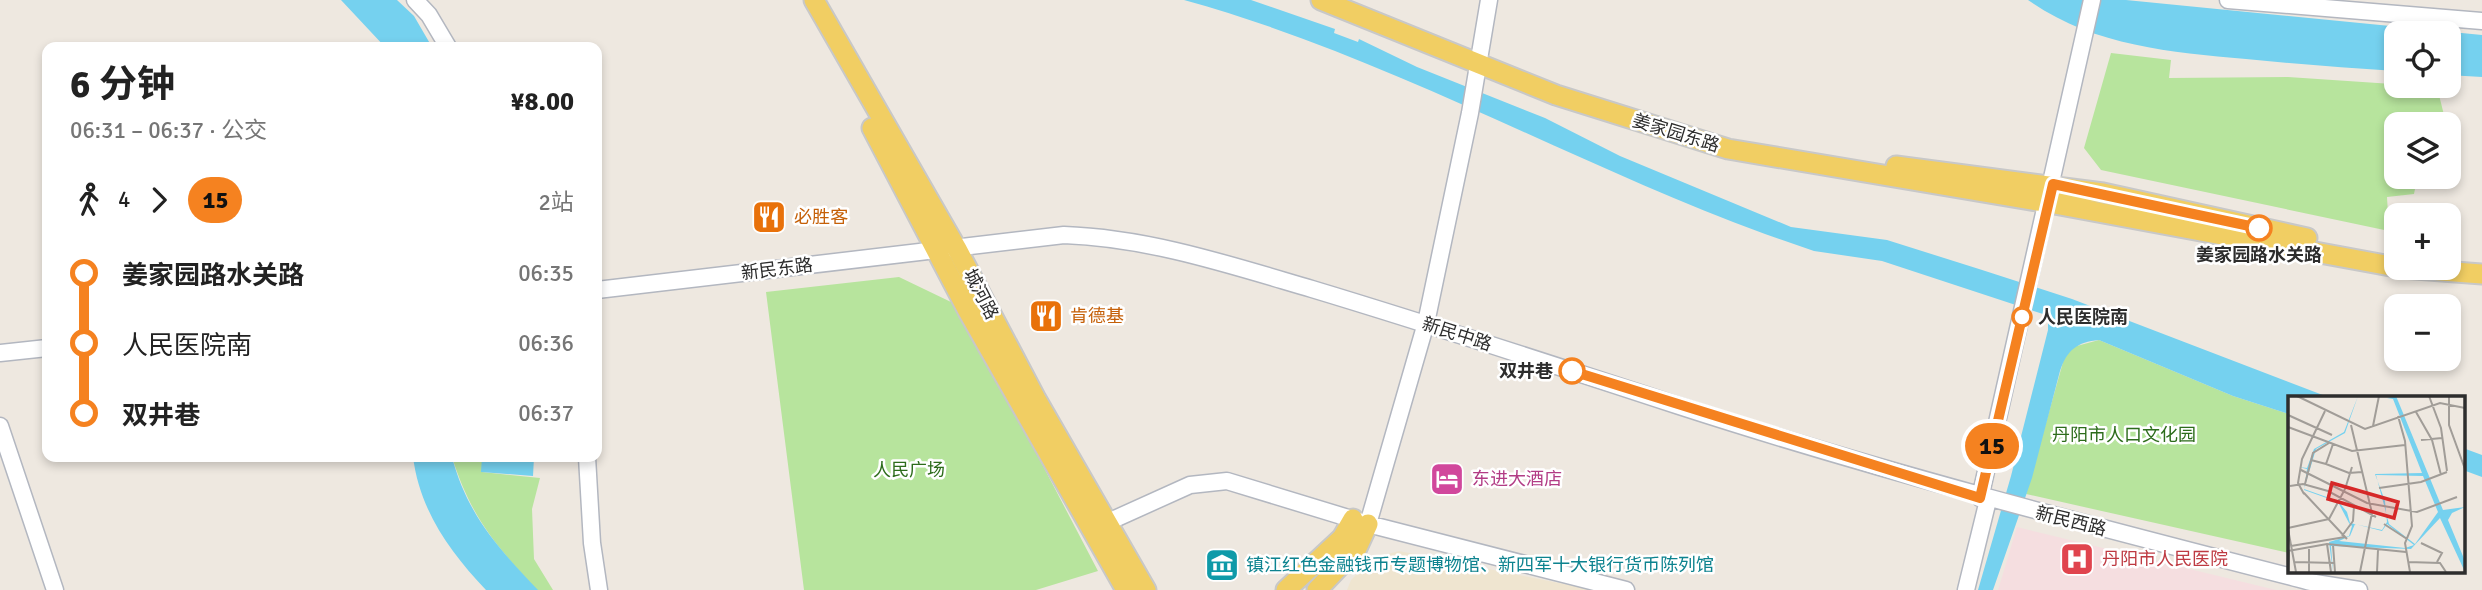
<!DOCTYPE html>
<html lang="zh">
<head>
<meta charset="utf-8">
<style>
  body { margin:0; font-family:Signika,"Noto Sans SC",sans-serif; background:#f6f6f6; color:#222; height:100vh; display:flex; flex-direction:column; font-size:26px; white-space:nowrap }
  * { box-sizing:border-box; margin:0 }
  p { font-size:23px; color:#767676 }
  .icon { flex:none; width:38px; height:38px; fill:none; stroke:currentColor; stroke-width:2; stroke-linecap:round; stroke-linejoin:round }
  .map { position:relative; flex:1; overflow:hidden }
  .details { position:absolute; left:42px; top:42px; width:560px; height:420px; display:flex; flex-direction:column; background:#fff; border-radius:14px; box-shadow:0 4px 10px #0003 }
  .details>* { flex:none }
  .badge { padding:0 14px; border-radius:23px; font-size:24px; line-height:46px }
  .buttons { position:absolute; left:2384px; top:21px; display:grid; gap:14px }
  .buttons a { display:grid; place-items:center; width:77px; height:77px; border-radius:14px; background:#fff; box-shadow:0 4px 10px #0003; font-size:35px }
  .map>.badge { position:absolute; translate:-50% -50%; box-shadow:0 0 0 4px #fff }
  .legs { display:flex; align-items:center; gap:10px; height:77px; padding:0 28px; font-size:23px }
  .legs p { margin-inline-start:auto }
  .overview { display:flex; align-items:center; justify-content:space-between; height:119px; padding:0 28px }
  h1 { font-size:38px; font-weight:700; line-height:52px }
  ul { padding:0 28px; list-style:none }
  li { display:flex; align-items:center; gap:24px; height:70px; font-size:26px }
  li i { display:grid; place-items:center; width:10px; height:100%; margin:0 9px; background:currentColor }
  li i::after { content:''; width:18px; height:18px; margin:-9px; border:5px solid; border-radius:50%; background:#fff }
  li p { margin-inline-start:auto }
  li:first-child i { background:linear-gradient(#0000 50%,currentColor 0) }
  li:last-child i { background:linear-gradient(currentColor 50%,#0000 0) }
  .map>svg:first-child { display:block }
  .education { fill:#efe5d0 }
  .medical { fill:#f5dee0 }
  .green { fill:#b7e49d }
  .water { fill:#75d1ef }
  .lines { fill:none; stroke-linecap:round; stroke-linejoin:round }
  .minor-casing { stroke:#b3b7c0; stroke-width:19 }
  .major-casing { stroke:#c8c8c8; stroke-width:23 }
  .minor { stroke:#fff; stroke-width:16 }
  .major { stroke:#f1ce63; stroke-width:19 }
  .line-1-casing { stroke:#fff; stroke-width:16 }
  .line-1 { stroke:#f58220; stroke-width:10 }
  .stop-1-dot { fill:#fff; stroke:#f58220; stroke-width:3.5 }
  .labels { text-anchor:middle; dominant-baseline:central; stroke-width:5; stroke-linejoin:round; paint-order:stroke }
  .street-label { font-size:18px; fill:#2d2d2d; stroke:#fff }
  .food-label { font-size:18px; fill:#c56008; stroke:#fff; text-anchor:start }
  .stop-label { font-size:18px; font-weight:bold; fill:#2d2d2d; stroke:#fff }
  .park-label { font-size:18px; fill:#2d6c1b; stroke:#fff }
  .hotel-label { font-size:18px; fill:#b23c85; stroke:#fff; text-anchor:start }
  .health-label { font-size:18px; fill:#be3a42; stroke:#fff; text-anchor:start }
  .culture-label { font-size:18px; fill:#0d838f; stroke:#fff; text-anchor:start }
  .inset-road { fill:none; stroke:#a19d98; stroke-width:2 }
  .view { fill:#d62828; fill-opacity:0.15; stroke:#d62828; stroke-width:3.5 }
  .inset-edge { fill:none; stroke:#2d2d2d; stroke-width:3.5 }
</style>
</head>
<body>
<div class="map">
<svg width="2482" height="590" viewBox="0 0 2482 590">
  <rect width="100%" height="100%" fill="#eee8e0"/>
  <path class="education" d="M1399,551l195,39h-247l4,-10 22,-22z"/>
  <path class="medical" d="M2017,527l259,63h-278z"/>
  <path class="green" d="M2111,53l60,7 -2,18 119,-1 149,10 9,36 -50,1v53h26l-5,2 -3,15 -27,3 2,34 -288,-61 -17,-22z
    M899,277l52,25 22,30 125,239 -62,19h-232l-38,-298z
    M2099,340l134,56 56,18v139l-263,-59 39,-139 8,-8z
    M452,457h30v15l58,6 -8,31 2,50 19,31h-16c-42,-45 -66,-73 -85,-133z"/>
  <path class="water" d="M341,0h56l17,16 18,31h-47z
    M1184,0h67l84,29 -1,4 24,9 1,-3 58,28 128,51 75,38 171,71 96,13 92,29 93,30 256,98 -38,1 -1,16 -56,-18 -134,-56c-22,2 -32,10 -39,31l-28,107 -39,112h-15l33,-114 37,-146v-9l-5,-7 -161,-53 -68,-10 -49,-17c-196,-72 -378,-178 -581,-234z
    M2028,0h98l356,35v42l-34,-2v-42h-52v38c-50,-3 -100,-7 -150,-12 -77,-7 -153,-13 -218,-59z
    M2463,448l19,7v22l-19,-7z
    M413,457h39c15,57 46,91 86,133h-52c-36,-38 -66,-79 -73,-133z
    M482,457h52l-1,19 -52,-4z"/>
  <g class="lines">
    <g class="minor-casing">
      <path id="minor" d="M415,0l14,15 19,32
        M2228,0l254,21
        M597,290l467,-55c85,3 166,30 248,54 123,37 245,77 367,117 210,68 422,122 636,177l44,7
        M0,353l47,-5
        M0,426l55,164
        M587,457l5,86 7,47
        M1980,498l112,-498
        M1108,522l82,-37 37,-4 141,43 258,66
        M1368,524l58,-201 44,-210 19,-113
        M1966,590l22,-90"/>
    </g>
    <g class="major-casing">
      <path id="major" d="M814,0l143,249 79,150 110,191
        M1321,0l235,95 172,54 321,54 347,64
        M872,128l96,183 158,279
        M1896,166l207,27 204,45
        M2402,268l80,6
        M1286,590l56,-52 11,-19
        M1317,590l40,-42 11,-24"/>
    </g>
    <use href="#minor" class="minor"/>
    <use href="#major" class="major"/>
  </g>
  <g class="lines">
    <g class="line-1-casing">
      <path id="line-1" d="M1572,371l408,127 73,-314 206,44"/>
    </g>
    <use href="#line-1" class="line-1"/>
  </g>
  <defs>
    <g id="restaurant-square" transform="scale(1.75)"><rect x="-9" y="-9" width="18" height="18" rx="4" fill="#e8710a" stroke="#fff"/><path d="M-5-6h1v4h1v-4h1v4h1v-4h1v5L-1.5 .5V6h-2V.5L-5-1ZM5-6V6H3V1.5H1.5Q1.5-4 5-6Z" fill="#fff"/></g>
    <g id="hotel-square" transform="scale(1.75)"><rect x="-9" y="-9" width="18" height="18" rx="4" fill="#d1479c" stroke="#fff"/><path d="M-6-4.5h1.5V1H6V5H4.5V3h-9V5H-6ZM-4 0a1.8 1.8 0 1 1 3.6 0ZM.5 0V-2.5h3Q6-2.5 6 0Z" fill="#fff"/></g>
    <g id="hospital-square" transform="scale(1.75)"><rect x="-9" y="-9" width="18" height="18" rx="4" fill="#e0444e" stroke="#fff"/><path d="M-5-5h3v3.5h4V-5h3V5h-3V1.5h-4V5h-3Z" fill="#fff"/></g>
    <g id="museum-square" transform="scale(1.75)"><rect x="-9" y="-9" width="18" height="18" rx="4" fill="#0f9aa8" stroke="#fff"/><path d="M0-6L6-3V-2H-6V-3ZM-5-1h2V3h-2ZM-1-1h2V3h-2ZM3-1h2V3H3ZM-6 4H6V6H-6Z" fill="#fff"/></g>
  </defs>
  <g fill-rule="evenodd">
    <use href="#restaurant-square" x="769" y="217"/>
    <use href="#restaurant-square" x="1046" y="316"/>
    <use href="#hotel-square" x="1447" y="479"/>
    <use href="#hospital-square" x="2077" y="559"/>
    <use href="#museum-square" x="1222" y="565"/>
  </g>
  <g class="stop-1-dot">
    <circle cx="2259" cy="228" r="12"/>
    <circle cx="2022" cy="317" r="9"/>
    <circle cx="1572" cy="371" r="12"/>
  </g>
  <g class="labels">
    <g class="street-label">
      <text transform="translate(1676 133) rotate(17)">姜家园东路</text>
      <text transform="translate(777 269) rotate(-7)">新民东路</text>
      <text transform="translate(981 294) rotate(63)">城河路</text>
      <text transform="translate(1457 334) rotate(18)">新民中路</text>
      <text transform="translate(2071 521) rotate(14)">新民西路</text>
    </g>
    <g class="food-label">
      <text x="794" y="217">必胜客</text>
      <text x="1070" y="316">肯德基</text>
    </g>
    <g class="stop-label">
      <text x="2259" y="255">姜家园路水关路</text>
      <text x="2038" y="317" text-anchor="start">人民医院南</text>
      <text x="1553" y="371" text-anchor="end">双井巷</text>
    </g>
    <g class="park-label">
      <text x="2124" y="435">丹阳市人口文化园</text>
      <text x="909" y="470">人民广场</text>
    </g>
    <g class="hotel-label">
      <text x="1472" y="479">东进大酒店</text>
    </g>
    <g class="health-label">
      <text x="2102" y="559">丹阳市人民医院</text>
    </g>
    <g class="culture-label">
      <text x="1246" y="565">镇江红色金融钱币专题博物馆、新四军十大银行货币陈列馆</text>
    </g>
  </g>
  <g transform="translate(2288 396)">
    <rect width="177" height="177" fill="#eee8e0"/>
    <path d="M70,0l-13,37 -29,16 -12,40 34,12 9,11 3,11 32,7 5,-8 -2,-21 -10,-27 47,-1 -29,-74 -6,-1 9,-2 47,114 22,-3 -13,6 -4,7 17,41v11l-25,-54 -29,31 -80,-3 2,26 -4,-30 20,-6 3,-10 -3,-3 -11,-21 -34,-12 3,-21 -8,-2 8,1 7,-19 30,-17zM88,79l47,1 15,36 -23,32 -26,-20zM67,128l27,7 5,-7 27,21 -9,3 -66,-7 11,-5z" fill="#75d1ef" fill-rule="evenodd"/>
    <path class="inset-road" d="M9,0l68,33 75,-26 25,5M141,0l12,32 6,43M161,0v29l16,44M128,16l16,28 9,35M0,19l44,20M110,20l7,25 7,85 -7,17 5,29M63,29l21,88 -12,59M85,30l6,-30M0,31l64,24 53,-6M133,44l21,-2M23,64l15,4 7,-20M38,68l23,9 13,-1M13,74l66,33 50,9 40,-15M17,88l8,-31 16,-10M2,90l13,-2 25,7 48,26M91,92l42,-6 26,-10M57,93l7,-22M16,97l43,46M16,98l-6,-11 4,-24 23,-48M41,123l16,-30M96,128l23,15M0,132l41,-9M0,133l8,43M54,140l11,-15 1,-15M133,147l21,10 -5,9M39,148l4,28M45,149l2,27M3,150l54,-9M21,151v25M0,155l39,-7 79,8M6,166l41,1M120,166l32,1 6,9M0,176l1,-21M89,176l1,-22"/>
    <path class="view" d="M44,87l66,19 -4,16 -66,-19z"/>
    <rect width="177" height="177" class="inset-edge"/>
  </g>
</svg>
<div class="buttons">
<a><svg class="icon" aria-label="locate" viewBox="0 0 24 24"><circle cx="12" cy="12" r="6"/><path d="M12 2v4M12 18v4M2 12h4M18 12h4"/></svg></a>
<a><svg class="icon" aria-label="layers" viewBox="0 0 24 24"><path d="M12 4l9 5-9 5-9-5zM3 14l9 5 9-5"/></svg></a>
<a>+</a>
<a>−</a>
</div>
<b class="badge" style="left:1992px;top:446px;background:#f58220;color:#111">15</b>
<section class="details">
<div class="overview"><div><h1>6 分钟</h1><p>06:31 – 06:37 · 公交</p></div><b>¥8.00</b></div>
<div class="legs"><svg class="icon" aria-label="walk" viewBox="0 0 24 24"><circle cx="13" cy="4" r="2"/><path d="M13 8l-2 6 4 7M11 14l-3 7M7 12l3-4h3l4 4"/></svg>4<svg class="icon" aria-label="forward" viewBox="0 0 24 24"><path d="M9 5l7 7-7 7"/></svg><b class="badge" style="background:#f58220;color:#111">15</b><p>2站</p></div>
<ul>
<li><i style="color:#f58220"></i><b>姜家园路水关路</b><p>06:35</p></li>
<li><i style="color:#f58220"></i><span>人民医院南</span><p>06:36</p></li>
<li><i style="color:#f58220"></i><b>双井巷</b><p>06:37</p></li>
</ul>
</section>
</div>
</body>
</html>
